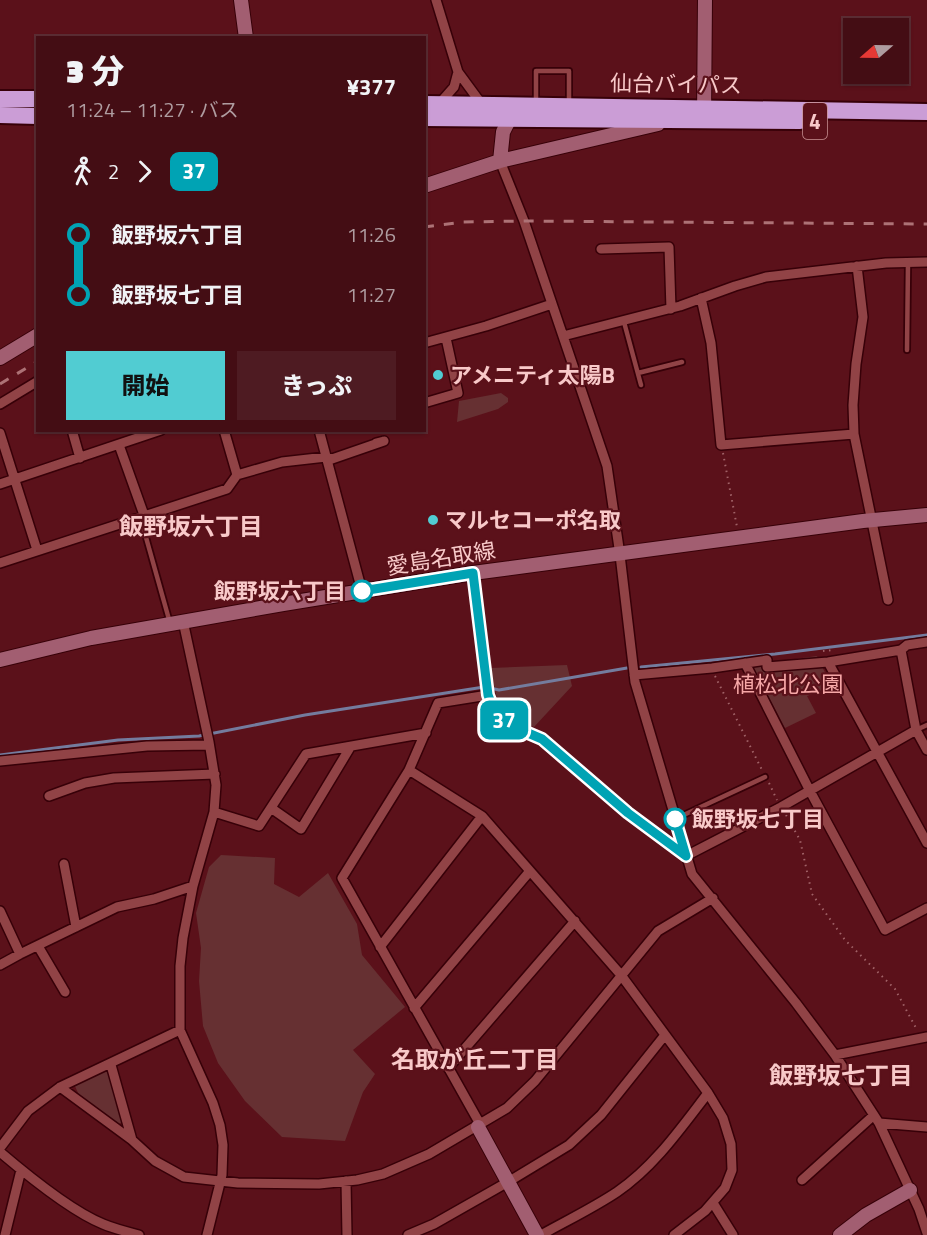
<!DOCTYPE html>
<html lang="ja">
<head>
<meta charset="utf-8">
<style>
  body { margin:0; font-family:"Titillium Web","Noto Sans JP",sans-serif; background:#4e1b22; color:#f1f3f6; height:100vh; display:flex; flex-direction:column; font-size:22px; white-space:nowrap }
  * { box-sizing:border-box; margin:0 }
  p { font-size:20px; color:#af9ca0 }
  .icon { flex:none; width:33px; height:33px; fill:none; stroke:currentColor; stroke-width:2; stroke-linecap:round; stroke-linejoin:round }
  .map { position:relative; flex:1; overflow:hidden }
  .details { position:absolute; left:36px; top:36px; width:390px; height:396px; display:flex; flex-direction:column; background:#440d14; border-radius:0px; box-shadow:0 2px 4px #0004,0 0 0 2px #5c2d34 }
  .details>* { flex:none }
  .badge { padding:0 12px; border-radius:9px; font-size:21px; line-height:39px }
  .needle { width:39px; rotate:250deg }
  .controls { position:absolute; left:843px; top:18px; display:grid; gap:12px }
  .controls a { display:grid; place-items:center; width:66px; height:66px; border-radius:0px; background:#440d14; box-shadow:0 2px 4px #0004,0 0 0 2px #5c2d34; font-size:30px }
  .map>.badge { position:absolute; translate:-50% -50%; box-shadow:0 0 0 3px #fff }
  .legs { display:flex; align-items:center; gap:9px; height:66px; padding:0 30px; font-size:20px }
  .legs p { margin-inline-start:auto }
  .head { display:flex; align-items:center; justify-content:space-between; height:102px; padding:0 30px }
  h1 { font-size:33px; font-weight:800; line-height:45px }
  .cta { display:flex; gap:12px; margin-top:auto; padding:12px 30px }
  .cta a { flex:1; height:69px; border-radius:0px; background:#51ccd2; color:#111; font-size:24px; font-weight:800; line-height:69px; text-align:center }
  .cta a+a { background:#4e1b22; color:#f1f3f6 }
  ul { padding:0 30px; list-style:none }
  li { display:flex; align-items:center; gap:21px; height:60px; font-size:22px }
  li i { display:grid; place-items:center; width:9px; height:100%; margin:0 8px; background:currentColor }
  li i::after { content:''; width:15px; height:15px; margin:-8px; border:4px solid; border-radius:50%; background:#440d14 }
  li p { margin-inline-start:auto }
  li:first-child i { background:linear-gradient(#0000 50%,currentColor 0) }
  li:last-child i { background:linear-gradient(currentColor 50%,#0000 0) }
  .map>svg:first-child { display:block }
  .green { fill:#663032 }
  .lines { fill:none; stroke-linecap:round; stroke-linejoin:round }
  .stream { stroke:#747c9e; stroke-width:3 }
  .lane-casing { stroke:#370008; stroke-width:8 }
  .street-casing { stroke:#370008; stroke-width:12 }
  .secondary-casing { stroke:#370008; stroke-width:16 }
  .highway-casing { stroke:#370008; stroke-width:20 }
  .path { stroke:#a06267; stroke-width:2; stroke-dasharray:1.5 4.5; stroke-linecap:butt }
  .lane { stroke:#914346; stroke-width:4.5 }
  .street { stroke:#914346; stroke-width:9 }
  .secondary { stroke:#a25e71; stroke-width:14 }
  .highway { stroke:#cb9dd6; stroke-width:16 }
  .rail { stroke:#ad7276; stroke-width:3; stroke-dasharray:10 10; stroke-linecap:butt }
  .line-1-casing { stroke:#fff; stroke-width:14 }
  .line-1 { stroke:#00a3b4; stroke-width:9 }
  .poi-dot { fill:#51ccd2; stroke:#5b111a; stroke-width:2 }
  .stop-1-dot { fill:#fff; stroke:#00a3b4; stroke-width:3 }
  .labels { text-anchor:middle; dominant-baseline:central; stroke-width:4.5; stroke-linejoin:round; paint-order:stroke }
  .shield { fill:#5b111a; stroke:#c99294; stroke-width:1.5 }
  .shield-label { font-size:21px; font-weight:bold; fill:#f8c9c9 }
  .street-label { font-size:22px; fill:#f8c9c9; stroke:#5b111a }
  .poi-label { font-size:22px; font-weight:bold; fill:#f8c9c9; stroke:#5b111a; text-anchor:start }
  .stop-label { font-size:22px; font-weight:bold; fill:#f8c9c9; stroke:#5b111a; text-anchor:end }
  .park-label { font-size:22px; fill:#f6a7a7; stroke:#5b111a }
  .neighbourhood-label { font-size:24px; font-weight:bold; fill:#f8c9c9; stroke:#5b111a }
</style>
</head>
<body>
<div class="map">
<svg width="927" height="1235" viewBox="0 0 927 1235">
  <rect width="100%" height="100%" fill="#5b111a"/>
  <path class="green" d="M501,393l7,5v4l-10,7 -41,13 2,-21z
    M817,656l15,31 -25,9 9,17 -31,15 -33,-63z
    M567,665l5,21 -38,41c-38,-15 -36,-21 -43,-59z
    M221,855l54,3 -1,26 25,13 29,-24 29,51 5,31 43,52 -52,43 22,24 -12,18 -18,49 -63,-4 -37,-36 -27,-38 -15,-37 -4,-45 2,-33 -5,-35 13,-46z
    M107,1071l17,50 -5,3 -40,-29 -5,-11z"/>
  <g class="lines">
    <path class="stream" d="M641,667l134,-13 152,-19
      M490,688l9,2 128,-22
      M0,755l118,-15 81,-4 106,-21 179,-28"/>
    <g class="lane-casing">
      <path id="lane" d="M536,102v-31h33v32
        M624,322l17,63
        M907,350l1,-87
        M638,373l44,-11
        M140,516l30,107
        M916,730l11,-5
        M675,819l90,-42"/>
    </g>
    <g class="street-casing">
      <path id="street" d="M436,0l22,72 25,34
        M439,104l15,-17 4,-15
        M500,161l24,60 83,245 13,89 15,127 57,192 104,129 39,52 92,-18
        M601,249l68,-2 2,62
        M857,266l6,51 -7,47 -3,41 1,29 34,166
        M701,298l10,45 10,102 133,-11
        M563,336l117,-30 55,-20 31,-9 120,-14 41,-1
        M424,343l62,-17 66,-22
        M424,403l34,-10 -12,-55
        M0,404l38,-23
        M72,430l8,28
        M319,430l43,161
        M0,433l37,117
        M119,445l25,70
        M237,475l45,-13 44,-5 6,2 52,-18 -8,2
        M0,484l161,-54
        M0,563l227,-74 10,-14 -13,-45
        M473,573l15,122
        M183,621l26,121 7,43 -2,27 -21,74 -10,52 -3,28v64l33,73 7,22 3,20 -1,30 -15,60
        M901,650l6,-5 20,-3
        M828,662l99,181
        M745,663l65,128 75,139 42,-22
        M634,675l78,-7 55,-8v7l61,-5 73,-12 15,80 11,20
        M0,761l147,-15 62,-1
        M409,770l29,-67 50,-8 7,18 20,14 27,12 86,74 58,43 95,-49 135,-77
        M49,796l36,-13 29,-5 101,-4
        M271,808l30,21 50,-83
        M214,812l45,14 47,-72 120,-21
        M64,864l12,63
        M0,911l20,43
        M38,946l27,46
        M380,947l102,-131
        M0,965l20,-11 97,-47 37,-8 39,-13
        M414,1008l116,-137
        M835,1055l44,68 40,86 8,24
        M111,1065l21,75
        M448,1068l127,-147
        M60,1087l72,53 23,21 29,16 54,6 81,1 38,-4 26,-6 46,-20 78,-46 28,-27 123,-150 55,-33
        M879,1123l48,4
        M480,1124l-138,-246 67,-108 73,46 139,159 87,118 15,25 8,26 1,26 -7,18 -20,23 -31,24
        M0,1148l28,-37 32,-24 120,-57
        M0,1152c27,23 71,59 103,72 12,5 24,8 36,11
        M802,1180l72,-65
        M346,1181l1,54
        M713,1203l20,32
        M5,1235l16,-65
        M408,1235l26,-11 74,-42 61,-37 32,-30 64,-80
        M541,1235c25,-14 52,-27 76,-43 37,-25 64,-64 91,-99"/>
    </g>
    <g class="secondary-casing">
      <path id="secondary" d="M241,0l5,38
        M704,118l1,-118
        M500,161l3,-29 10,-20
        M424,186l76,-25 158,-37
        M0,358l38,-23
        M0,660l91,-22 192,-34 190,-31 390,-52 64,-6
        M478,1127l59,108
        M840,1235l26,-20 44,-25"/>
    </g>
    <g class="highway-casing">
      <path id="highway" d="M0,99h38
        M424,104l503,8
        M0,115l38,1
        M424,118l376,3"/>
    </g>
    <path class="path" d="M723,453l14,74
      M823,651l12,-1
      M715,676l47,94
      M769,783l8,17
      M786,815l14,25 12,54 33,46 50,49 21,39"/>
    <use href="#lane" class="lane"/>
    <use href="#street" class="street"/>
    <use href="#secondary" class="secondary"/>
    <use href="#highway" class="highway"/>
    <path class="rail" d="M424,227l39,-5 61,-1 403,3
      M0,384l38,-23"/>
  </g>
  <g class="lines">
    <g class="line-1-casing">
      <path id="line-1" d="M362,591l111,-18 15,122 7,18 19,14 28,12 86,74 58,43 -11,-37"/>
    </g>
    <use href="#line-1" class="line-1"/>
  </g>
  <g class="poi-dot">
    <circle cx="438" cy="375" r="6"/>
    <circle cx="433" cy="520" r="6"/>
  </g>
  <g class="stop-1-dot">
    <circle cx="362" cy="591" r="10"/>
    <circle cx="675" cy="819" r="10"/>
  </g>
  <g class="labels">
    <rect class="shield" x="803" y="103" width="24" height="36" rx="4.5"/>
    <g class="shield-label">
      <text x="815" y="121">4</text>
    </g>
    <g class="street-label">
      <text transform="translate(676 84) rotate(1)">仙台バイパス</text>
      <text transform="translate(441 558) rotate(-9)">愛島名取線</text>
    </g>
    <g class="poi-label">
      <text x="450" y="375">アメニティ太陽B</text>
      <text x="445" y="520">マルセコーポ名取</text>
    </g>
    <g class="stop-label">
      <text x="346" y="591">飯野坂六丁目</text>
      <text x="692" y="819" text-anchor="start">飯野坂七丁目</text>
    </g>
    <g class="park-label">
      <text x="788" y="684">植松北公園</text>
    </g>
    <g class="neighbourhood-label">
      <text x="191" y="526">飯野坂六丁目</text>
      <text x="475" y="1059">名取が丘二丁目</text>
      <text x="841" y="1075">飯野坂七丁目</text>
    </g>
  </g>
</svg>
<div class="controls">
<a><svg class="needle" viewBox="-14 -14 28 28"><path d="M0-13l5 13h-10z" fill="#e53935"/><path d="M0 13l5-13h-10z" fill="#af9ca0"/></svg></a>
</div>
<b class="badge" style="left:504px;top:720px;background:#00a3b4;color:#fff">37</b>
<section class="details">
<div class="head"><div><h1>3 分</h1><p>11:24 – 11:27 · バス</p></div><b>¥377</b></div>
<div class="legs"><svg class="icon" aria-label="walk" viewBox="0 0 24 24"><circle cx="13" cy="4" r="2"/><path d="M13 8l-2 6 4 7M11 14l-3 7M7 12l3-4h3l4 4"/></svg>2<svg class="icon" aria-label="forward" viewBox="0 0 24 24"><path d="M9 5l7 7-7 7"/></svg><b class="badge" style="background:#00a3b4;color:#fff">37</b></div>
<ul>
<li><i style="color:#00a3b4"></i><b>飯野坂六丁目</b><p>11:26</p></li>
<li><i style="color:#00a3b4"></i><b>飯野坂七丁目</b><p>11:27</p></li>
</ul>
<div class="cta"><a>開始</a><a>きっぷ</a></div>
</section>
</div>
</body>
</html>
